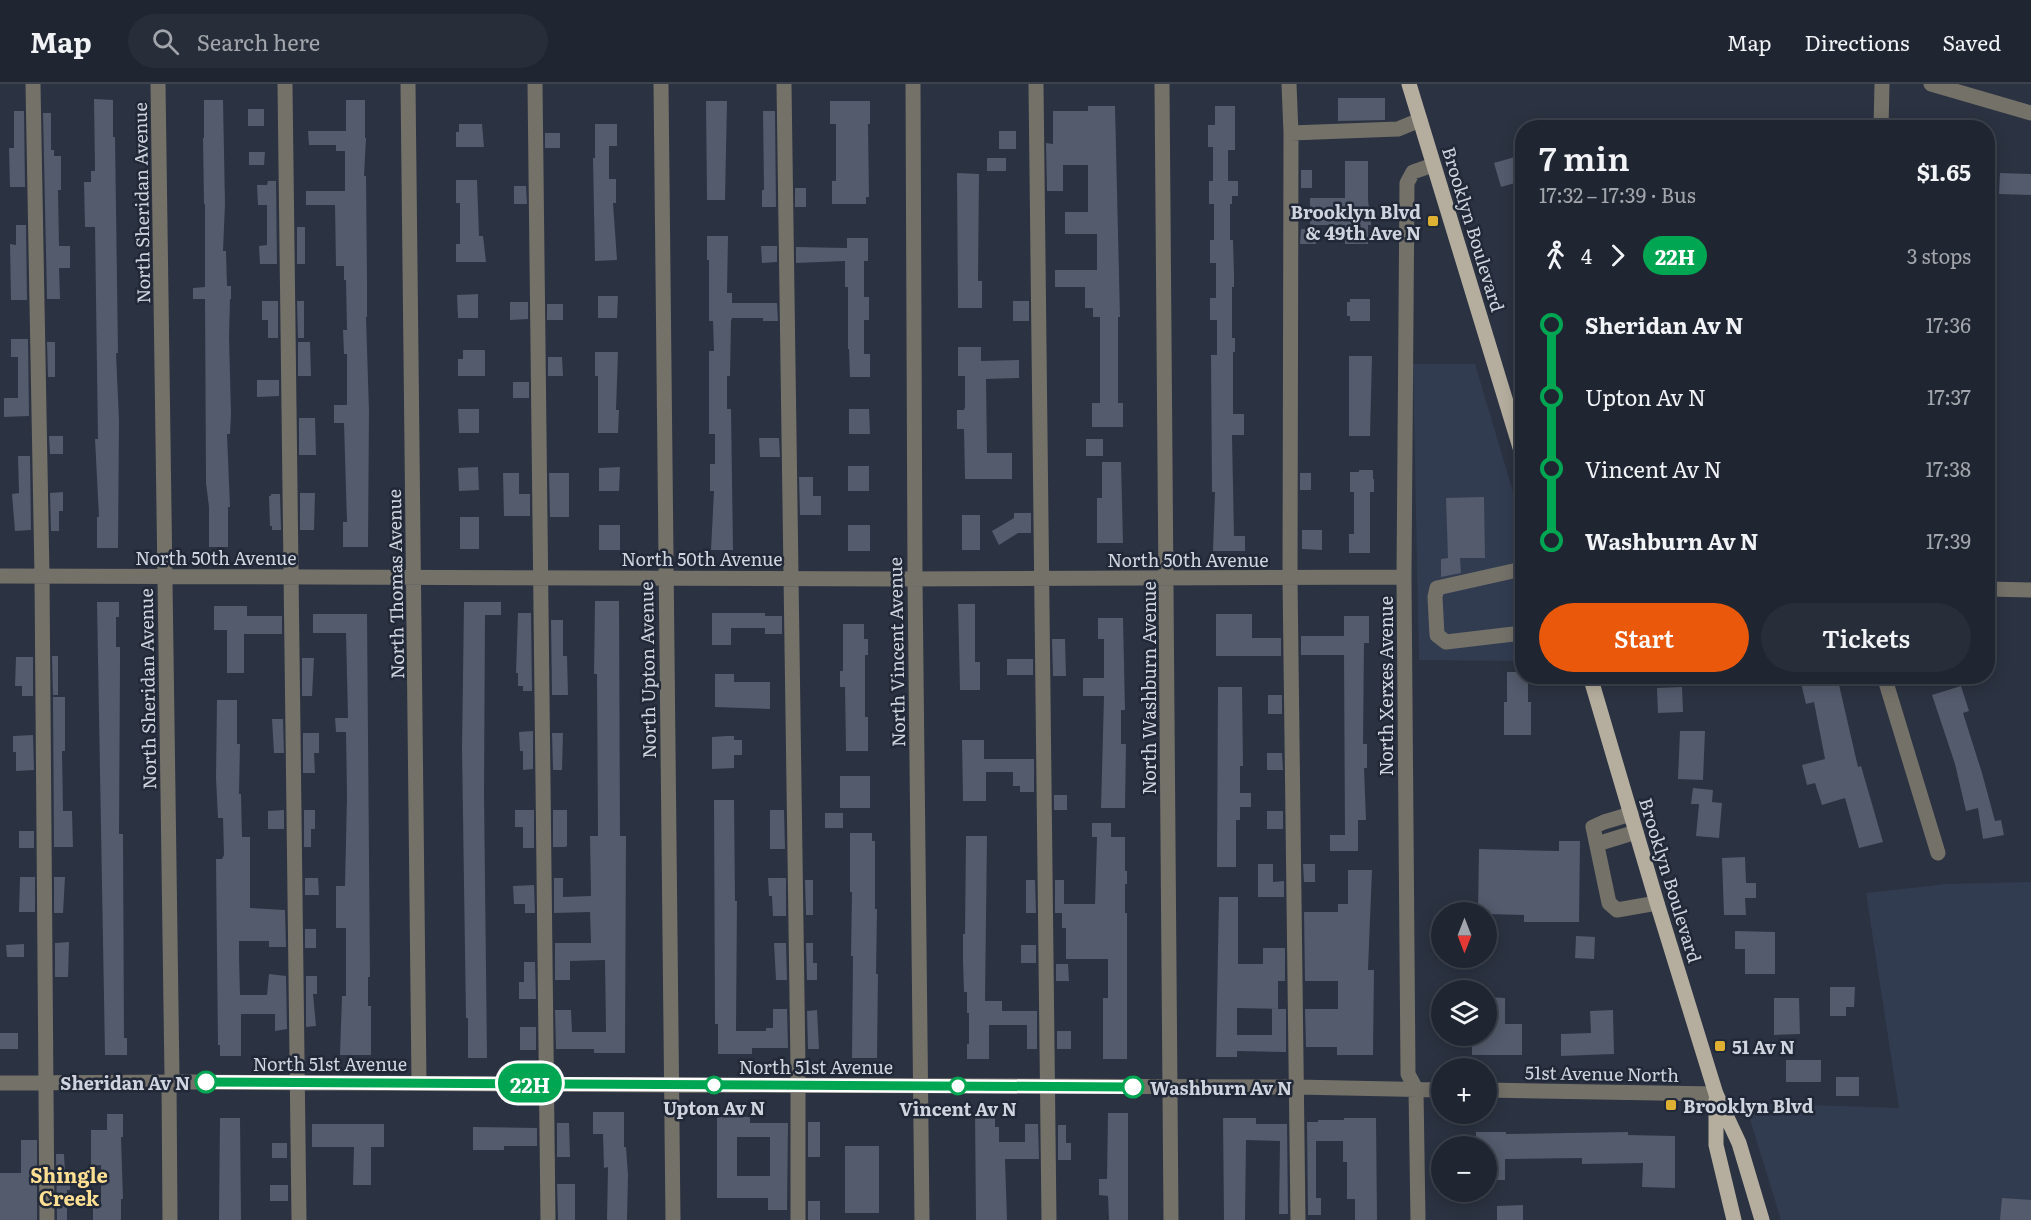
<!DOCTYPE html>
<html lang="en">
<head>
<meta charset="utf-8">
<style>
  body { margin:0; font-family:Literata,serif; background:#282e39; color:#f1f3f6; height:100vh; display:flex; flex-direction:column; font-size:22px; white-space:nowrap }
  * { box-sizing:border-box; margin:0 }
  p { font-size:20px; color:#a2a5ab }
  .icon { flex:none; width:33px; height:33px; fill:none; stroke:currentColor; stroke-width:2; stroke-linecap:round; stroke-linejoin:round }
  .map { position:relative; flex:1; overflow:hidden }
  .side { position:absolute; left:1515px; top:36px; width:480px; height:564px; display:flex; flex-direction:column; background:#202631; border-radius:24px; box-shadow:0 3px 15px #0003,0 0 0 2px #3d434d }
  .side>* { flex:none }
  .badge { padding:0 12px; border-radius:20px; font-size:21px; line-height:39px }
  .needle { width:39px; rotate:180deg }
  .fabs { position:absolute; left:1431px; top:818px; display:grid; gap:12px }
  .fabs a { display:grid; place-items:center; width:66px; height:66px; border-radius:50%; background:#202631; box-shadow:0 3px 15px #0003,0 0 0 2px #3d434d; font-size:30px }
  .map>.badge { position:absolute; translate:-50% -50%; box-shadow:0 0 0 3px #fff }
  .legs { display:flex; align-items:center; gap:9px; height:66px; padding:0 24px; font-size:20px }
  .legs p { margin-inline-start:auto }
  .overview { display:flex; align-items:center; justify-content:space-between; height:102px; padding:0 24px }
  h1 { font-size:33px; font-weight:600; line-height:45px }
  .primary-button { display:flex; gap:12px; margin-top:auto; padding:12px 24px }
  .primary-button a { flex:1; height:69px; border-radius:36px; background:#ea580c; color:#fff; font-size:24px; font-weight:600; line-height:69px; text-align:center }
  .primary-button a+a { background:#282e39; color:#f1f3f6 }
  ul { padding:0 24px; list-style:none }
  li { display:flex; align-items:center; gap:21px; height:72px; font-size:22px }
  li i { display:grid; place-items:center; width:9px; height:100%; margin:0 8px; background:currentColor }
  li i::after { content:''; width:15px; height:15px; margin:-8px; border:4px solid; border-radius:50%; background:#202631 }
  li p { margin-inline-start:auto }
  li:first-child i { background:linear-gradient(#0000 50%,currentColor 0) }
  li:last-child i { background:linear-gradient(currentColor 50%,#0000 0) }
  header { display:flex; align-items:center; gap:36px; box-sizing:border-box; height:84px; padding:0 30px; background:#202631; border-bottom:2px solid #3d434d }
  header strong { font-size:28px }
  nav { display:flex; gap:33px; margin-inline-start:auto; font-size:21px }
  .search { width:420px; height:54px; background:#282e39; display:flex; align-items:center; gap:15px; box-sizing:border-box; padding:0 21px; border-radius:33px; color:#a2a5ab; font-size:22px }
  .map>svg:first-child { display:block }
  .built { fill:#323c51 }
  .building { fill:#535b6c; fill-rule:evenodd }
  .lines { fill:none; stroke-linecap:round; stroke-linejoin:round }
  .minor { stroke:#747169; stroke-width:15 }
  .major { stroke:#b5ae9e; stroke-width:15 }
  .line-1-casing { stroke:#fff; stroke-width:14 }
  .line-1 { stroke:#00a651; stroke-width:9 }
  .poi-dot { fill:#deb133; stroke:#212837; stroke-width:2 }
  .stop-1-dot { fill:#fff; stroke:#00a651; stroke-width:3 }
  .labels { text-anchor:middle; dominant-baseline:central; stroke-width:5; stroke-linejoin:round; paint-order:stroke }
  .street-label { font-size:18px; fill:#cfd4de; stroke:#212837 }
  .poi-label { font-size:18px; font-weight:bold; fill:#cfd4de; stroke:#212837; text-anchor:start }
  .stop-label { font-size:18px; font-weight:bold; fill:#cfd4de; stroke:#212837 }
  .neighbourhood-label { font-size:20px; font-weight:bold; fill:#fedf93; stroke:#212837 }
</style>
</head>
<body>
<header>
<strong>Map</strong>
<div class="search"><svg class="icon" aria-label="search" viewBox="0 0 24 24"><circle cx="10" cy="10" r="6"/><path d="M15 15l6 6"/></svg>Search here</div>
<nav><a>Map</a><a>Directions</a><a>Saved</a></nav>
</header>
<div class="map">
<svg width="2031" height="1136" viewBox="0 0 2031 1136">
  <rect width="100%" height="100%" fill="#2b3241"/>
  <path class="built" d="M1413,280h62l47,158v139l-103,-1z
    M2031,798v338h-250l-36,-117 154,5 -33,-215 81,-9z"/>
  <path class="building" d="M1338,14h47v22l-47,1z
    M94,15l19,1v37h2l3,216h-2l3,67 -1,128h-21v-31h2l-4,-78h3l-3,-212h-10l-1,-45h7v-11h4z
    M204,16h19l2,104 -2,47h3l1,35h4v13h-1l-1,38 2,77 -1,20h-3l3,73h-2v40h-19v-40l-3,-24 -1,-184h-12v-11l12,-1v-83h-1l-1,-66h1z
    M346,16h19v38h1l-2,38h2l1,103v38h-1l3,94 -1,136h-25v-25h4l-3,-99h-10v-18h13v-51h-3l-1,-24h4l-1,-50h-2v-14h-8l-1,-61h-29v-14h39v-40h-9v-6h-27l-1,-14h38z
    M706,17h21l-2,99h-18z
    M830,17h40v23h-2l1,73h-3v7h-34v-23h4v-57h-6z
    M1088,22h27l5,211h-2v86h5v24h-31v-24h8v-86h-7v-9h-8v-21h-30v-17h42v-36h-32v-22h23v-47h-25v26h-16l-1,-48 7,1v-33h35z
    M1215,22h20v44h-7v31h10v15h-6v8h-2v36h3l1,34v13h-2v51h3v14h-2v62h11v21h-12l2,101h11v15h-32l2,-59h-3l-1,-137h6v-35h-7v-22h6v-35h-6v-23h4v-36h-5v-23h4v-34h-5v-22h7z
    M248,25h16v17h-16z
    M14,27h10l1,76h-15l-1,-39h5z
    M763,27h12l1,96h-14v-17h2z
    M43,29h8v37h3v6h7v34h-3l1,56h11v22h-11l1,31h-13z
    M459,40h23l2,23h-28v-15h3z
    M595,40h22v22h-8v33h7v24h-3l4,57 -22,1 -2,-103h2z
    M999,47h17v18h-17z
    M545,49h15v15h-15z
    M249,68h16l-1,13h-15z
    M1518,72l4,16v9l-21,6 -7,-24z
    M987,74h19v13h-19z
    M1345,77h23v39l1,8h2v17h-3v19h-23v-19h-35v-27h35z
    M1301,86h11v18h-11z
    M957,89l22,1 -1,107h4v27h-24z
    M2000,89l31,1v21l-32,-1z
    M456,96h21l2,56h4l3,26h-30v-18h4v-41h-4z
    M268,97h8l1,83h-17l-1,-18 8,-1v-40h-9l-1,-20h10z
    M514,102h12l1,18h-13z
    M795,104h11v19h-11z
    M16,141h10l1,75h-16l-1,-56 6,1z
    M297,143h8v37h-8z
    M1301,145h15v15h-16z
    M707,152h21l-1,57h5v10h45l1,18h-15v-3h-31l-1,3 -1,55h-3v33h4l2,141h-22l3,-59h-4v-27h5v-30h-6v-83h5l-1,-30h-4v-61h-2z
    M847,154h21v23h-4v36h5v23h-5v34h6v23h-20l-1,-28h-1v-62h-3v-26l-49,2v-16l51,1z
    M761,162h16v16l-15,1z
    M478,210v24h-20l-1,-23z
    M598,212h20l-1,22h-19z
    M1350,215h20v22h-20v-5h-3v-14h3z
    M262,217h16v37h-10v-18h-6z
    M297,217h7v37h-6z
    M1013,217h16v20h-16z
    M510,218h18v17l-18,1z
    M547,220h16v16h-16z
    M11,255h17l1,77 -25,1v-19h14v-41h-7z
    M47,258h8v35h-7z
    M298,258h12l1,34h-13z
    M958,263h23v14l38,-1v18l-33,1 1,74h25v26h-47l-1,-50h-7v-19h7l1,-3v-31h-7z
    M463,266h22v26h-27v-17h5z
    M595,268h23l-2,58h3l-1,23h-20v-57h-3z
    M1349,272h23l-2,80h-21z
    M548,273h14l1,19h-15z
    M257,296h22v16l-22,1z
    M513,298h16v16h-16z
    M458,325h21v24h-20z
    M849,325h20l1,25h-21z
    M299,334h16l1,37h-17z
    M49,352h14v18h-13z
    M759,354h20l1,19h-20z
    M1086,355h17v17h-17z
    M18,372h12l1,74 -16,1 -3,-37 7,-1z
    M1102,378h19l2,81h-26v-45h5z
    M848,382h21v25h-21z
    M478,383l1,23 -20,1 -1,-23z
    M620,383l-1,24h-20v-23z
    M1359,386h14v9h1v13h-4v61h-21v-19h5v-42h-4v-20h9z
    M503,389h16v21h11v22h-26z
    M549,389h20v44h-19z
    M1300,389h11v17h-11z
    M799,393h14v19h8v19h-21z
    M63,408v19h-4v20h-8l-1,-38z
    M300,409h15l-1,37h-14z
    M271,410h9l1,36h-9v-4h-2l-1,-30h2z
    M1484,413l1,61h-25l1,15 -20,4v-18l7,-1 -2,-60z
    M1014,429h17v20h-13l-19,12 -7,-14 22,-13z
    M962,431h18v35h-18z
    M460,433h19v32h-19z
    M599,441h21v25h-21z
    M848,441h22v26h-22z
    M1302,446h20v20l-20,-1z
    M595,517h24l1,235h6l-1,217h-31v-4h-38l-1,-39h16l1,22h34l-1,-72 -35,1v19h-15v-37h36l-1,-31 -36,1v-35h9v19l28,-1 -1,-60h8l-1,-162h-3z
    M97,518h22v15h-3v30h4v16l-1,171h4l1,204h3v17h-22z
    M464,518h37v13h-16l-1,177 3,266h-19v-40h-2l-4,-269z
    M958,520h17v58h5v28h-20z
    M214,522h33v10h35v18h-38v39h-17v-43h-13z
    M518,529h13l1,78h-9v-5h-5v-13h-2z
    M712,529h53v15h-34v17h-19z
    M313,530h54l3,363h-2v29h3v49h-31l2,-59h4v-68h-10v-42h9l2,-91 -1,-63h-10l-1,-14h13l-2,-85h-33z
    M1216,530h36v24h29v18h-65z
    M765,532h17v18h-17z
    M1344,532h25v27h-5l-1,101h4v24h-3l2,52h-8v31h-28v-16h15l-1,-180h-43v-19h43z
    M1098,534h25l2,92h-4v34h5l-1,64h-24l3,-112h-21v-18h21v-39h-6z
    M551,536h12v36h4l1,39h-16z
    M843,540h21v15h4v16h-3v62h3v34h-22l-1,-64h-5v-16h3z
    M1052,555h13l1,37h-13z
    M52,572h6v39h-5z
    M16,573h17v39h-11v-10h-7z
    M302,574h12l-2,38h-10z
    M1007,575h26v16h-26z
    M1507,588h15v4h6v26h3v33h-27v-33h3z
    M715,590h19v8h36v27l-55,-2z
    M1814,592h23l21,91 3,-1 22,76 -24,6 -14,-50 -23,7 -7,-22 -8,2 -5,-20 23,-6 -11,-57 -8,2 -6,-25z
    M1961,602l8,25 -6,2 19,60 13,48 6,-1 3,15 -21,4 -5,-31 -12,3 -11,-47 -23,-69z
    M1218,603h24l1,79h-3v27h11v14h-11v13h-4v47h-19z
    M1682,603l1,25 -25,1 -1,-25z
    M1268,611h14v19h-14z
    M53,613h12v54h-3l1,60h9l1,36h-19z
    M217,616h20v44h3l-1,50h2l1,43h8v71l35,2 1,37h-17v-6h-30v15l1,39h27l2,-21 17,2 1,53 -12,2v-17h-34v42h-21v-11h-2l-2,-186h6l2,-4 -1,-37h-5l-2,-40z
    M272,635h11l1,34h-10z
    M533,647v38l-10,1v-19h-3l-1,-19z
    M1680,647h25l-2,49 -25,-1z
    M303,649h16v20h-5l1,20h-12z
    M552,649h11l-1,37h-9z
    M33,651l1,35 -18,1v-19h-3v-16z
    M727,652h7v4h8v15h-8v13l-22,1v-32z
    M962,656h22v19h50v33h-14v-6h-7v-14h-27v29h-23z
    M1267,669h15l1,17h-16z
    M840,692h30v32h-30z
    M1693,704l20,2 -1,12 10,1 -3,35 -23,-2 3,-32h-8z
    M1054,711h13v15h-13z
    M714,716h20l1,101h2l-1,130h30v-3h7v-19h14l1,39h-36v6h-34v-30h-3z
    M284,726v19h-16v-18z
    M304,726h11v19h-4v18h-7z
    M515,726h19v38h-11v-21h-8z
    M553,726h14v36l-2,1h-12z
    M770,726h14l1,39h-15z
    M1267,727h16v18h-16z
    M825,729h18v15h-18z
    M1092,739h19v14h14v34h2v13h-2v29h2v146h-24v-61h5v-39h-42v-31h-4v-15h-7v-33h9v24h31l2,-67h-5z
    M19,747h15v17h-15z
    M850,749h22v8h3v68h2l-1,65h2l-1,84h-25l1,-102h-2l1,-64h-2z
    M966,752h21l-2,165h17v10h35v38h-10v-24h-38v34h-22v-15h2v-31h-2v-21h-3l-1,-32v-26h2z
    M1559,757h21l-1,81h-55v-7l-38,-1v-2h-8l1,-63 80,2z
    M1745,773l1,26h10v15h-11l1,17h-22l-2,-57z
    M1258,780h15v18l11,-1v16h-26z
    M1303,780h12v18h-11z
    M1348,786h24l-4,100h6l-1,85h-36v-8h-31l-1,-38h33v-28h-33l-1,-69h34v-8h10z
    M20,793h15v35h-16z
    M54,793h11l-2,36h-9z
    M305,794h13l1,17h-14z
    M768,794h18v38h-13l-1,-20h-3z
    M805,796h8v35h-7z
    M1026,796h9l1,33h-10z
    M534,801l1,28h-10v-9h-11l-1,-18z
    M1219,813h19v67h25v-16h22v33h-7v28l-41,-1v27h35v-26h14v43l-49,-1v6h-21z
    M305,845h11v19h-11z
    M1735,847l40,1v42h-30v-25h-10z
    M1576,852l19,1 -1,22 -19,-1z
    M69,858l-1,35h-13v-34z
    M774,859h12l1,37h-11z
    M806,859h7v20h4v17h-10z
    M24,860v13h-17l-1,-12z
    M1021,861h15v18h-15z
    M524,878h11l1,37h-17v-17h5z
    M1056,880h12l1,17h-13z
    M306,892h11v18h-4l3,32 -10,1z
    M1830,903h25l-1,20h-8v9h-16z
    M1486,913l19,1v26h17v31h-50v-20h14z
    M1774,914h25l1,36 -26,1z
    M817,926l2,39h-11l-1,-38z
    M1613,926l1,44 -53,2v-22l30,-1 -1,-22z
    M520,943h16v23h-16z
    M1057,947h14v18h-14z
    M0,949h18v16h-18z
    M1786,976h35v22h-35z
    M1836,993h23v19h-23z
    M593,1028h31v35h2l2,28 -1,45h-20l1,-53 -4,1 -1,-34h-10z
    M975,1029h20v14h4v15h26v-18h13l1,35h-34l2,61h-31z
    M1108,1029h20v107h-19l-1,-24 -9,-1v-16h8z
    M107,1030h16v23h-2l2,62h-2v21h-28v-14h8v-41l-10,1v-36h16z
    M717,1033h33v6h38l-1,87h-19v-12h-51zM737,1053h33v39h-33z
    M220,1034h20l1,102h-22z
    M1223,1034h33v6h31l1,90h-9l1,-73 -34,-1 -1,80h-21z
    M1344,1034h32l1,102h-22v-21h-8v-37h-4v-21h-27v57h5v17h-13l-1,-93h11v-2h26z
    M808,1038h12v35h-12z
    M557,1039h12l1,34h-13z
    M312,1040h72v23h-13v38h-18l1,-38h-42z
    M1058,1041h8v18h5v17h-13z
    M473,1043l64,1v18h-33v4h-31z
    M1476,1048h30v2l122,-2v3l47,1v52l-33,-1 1,-24 -61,1v-6l-77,1v21h-19v-34h-10z
    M21,1056h16v80h-37v-47h21z
    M272,1059h15v15h-15z
    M845,1062h34v67h-34z
    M56,1070h8l1,18h5v18h-3v30h-10z
    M557,1100h18v36h-17z
    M270,1101h18v16h-18z
    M2002,1114l29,2v20h-31z
    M808,1117h12v19h-12z
    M1523,1121v15h-26v-14z"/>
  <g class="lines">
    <path class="minor" d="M33,0l9,492 5,644
      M158,0l14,994 -3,4 1,138
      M285,0l14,1136
      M408,0l11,999
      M535,0l13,1136
      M661,0l12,1136
      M784,0l14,982v154
      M913,0l2,495 7,641
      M1036,0l13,1136
      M1162,0l9,1136
      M1289,0l2,49 -1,445 8,642
      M1931,0l100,29
      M1881,44l1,-44
      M1291,49l107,-4 22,-9
      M1522,485l-85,19 -2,9 2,38 9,7 76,-9
      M0,492l899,3 505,-2
      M1988,505l43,1
      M1884,592l54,177
      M1631,730l-27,8 -11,5 16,76 8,7 40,-7
      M1597,760l39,-12
      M0,999l187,-1 485,3 624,2 146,3
      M1486,1006l230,4
      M1418,1136l-2,-131 -8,-15 -4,-497 3,-394 6,-11 20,-7"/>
    <path class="major" d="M1409,0l113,370
      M1590,592l67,227 59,191 23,49 23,77
      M1716,1016v45l18,75"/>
  </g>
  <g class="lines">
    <g class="line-1-casing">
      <path id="line-1" d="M206,998l927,5"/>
    </g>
    <use href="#line-1" class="line-1"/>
  </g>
  <g class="poi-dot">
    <rect x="1427" y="131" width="12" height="12" rx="3"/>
    <rect x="1714" y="956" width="12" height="12" rx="3"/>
    <rect x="1665" y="1015" width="12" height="12" rx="3"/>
  </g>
  <g class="stop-1-dot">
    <circle cx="206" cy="998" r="10"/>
    <circle cx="714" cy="1001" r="8"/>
    <circle cx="958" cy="1002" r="8"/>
    <circle cx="1133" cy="1003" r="10"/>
  </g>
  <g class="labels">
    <g class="street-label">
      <text transform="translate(141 119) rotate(-91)">North Sheridan Avenue</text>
      <text transform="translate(1474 145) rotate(73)">Brooklyn Boulevard</text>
      <text x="216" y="473">North 50th Avenue</text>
      <text x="702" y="474">North 50th Avenue</text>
      <text x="1188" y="475">North 50th Avenue</text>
      <text transform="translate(395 500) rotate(-91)">North Thomas Avenue</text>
      <text transform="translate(896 568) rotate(-91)">North Vincent Avenue</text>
      <text transform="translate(647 586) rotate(-91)">North Upton Avenue</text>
      <text transform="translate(1385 602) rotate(-90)">North Xerxes Avenue</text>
      <text transform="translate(1148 604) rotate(-90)">North Washburn Avenue</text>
      <text transform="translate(147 605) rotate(-91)">North Sheridan Avenue</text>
      <text transform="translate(1671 796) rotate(73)">Brooklyn Boulevard</text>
      <text x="330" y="979">North 51st Avenue</text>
      <text x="816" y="982">North 51st Avenue</text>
      <text transform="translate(1602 989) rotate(1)">51st Avenue North</text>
    </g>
    <g class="poi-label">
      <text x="1421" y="127" text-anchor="end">Brooklyn Blvd<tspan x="1421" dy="21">&amp; 49th Ave N</tspan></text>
      <text x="1732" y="962">51 Av N</text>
      <text x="1683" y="1021">Brooklyn Blvd</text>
    </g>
    <g class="stop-label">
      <text x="190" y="998" text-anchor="end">Sheridan Av N</text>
      <text x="1150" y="1003" text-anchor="start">Washburn Av N</text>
      <text x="714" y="1023">Upton Av N</text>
      <text x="958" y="1024">Vincent Av N</text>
    </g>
    <g class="neighbourhood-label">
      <text x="69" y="1090">Shingle<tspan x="69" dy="23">Creek</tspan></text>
    </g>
  </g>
</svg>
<div class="fabs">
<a><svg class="needle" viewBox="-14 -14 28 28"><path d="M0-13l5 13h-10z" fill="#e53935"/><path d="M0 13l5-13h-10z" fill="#a2a5ab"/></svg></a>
<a><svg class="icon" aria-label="layers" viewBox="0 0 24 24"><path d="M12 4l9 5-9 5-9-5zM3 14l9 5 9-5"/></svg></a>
<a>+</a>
<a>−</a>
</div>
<b class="badge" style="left:530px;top:999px;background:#00a651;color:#fff">22H</b>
<section class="side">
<div class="overview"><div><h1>7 min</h1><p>17:32 – 17:39 · Bus</p></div><b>$1.65</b></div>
<div class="legs"><svg class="icon" aria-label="walk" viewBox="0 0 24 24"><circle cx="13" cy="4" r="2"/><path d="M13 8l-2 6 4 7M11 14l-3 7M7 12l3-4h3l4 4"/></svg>4<svg class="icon" aria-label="forward" viewBox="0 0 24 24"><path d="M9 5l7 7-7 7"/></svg><b class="badge" style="background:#00a651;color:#fff">22H</b><p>3 stops</p></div>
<ul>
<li><i style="color:#00a651"></i><b>Sheridan Av N</b><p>17:36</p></li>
<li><i style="color:#00a651"></i><span>Upton Av N</span><p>17:37</p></li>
<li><i style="color:#00a651"></i><span>Vincent Av N</span><p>17:38</p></li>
<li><i style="color:#00a651"></i><b>Washburn Av N</b><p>17:39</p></li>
</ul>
<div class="primary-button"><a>Start</a><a>Tickets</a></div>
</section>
</div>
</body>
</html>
